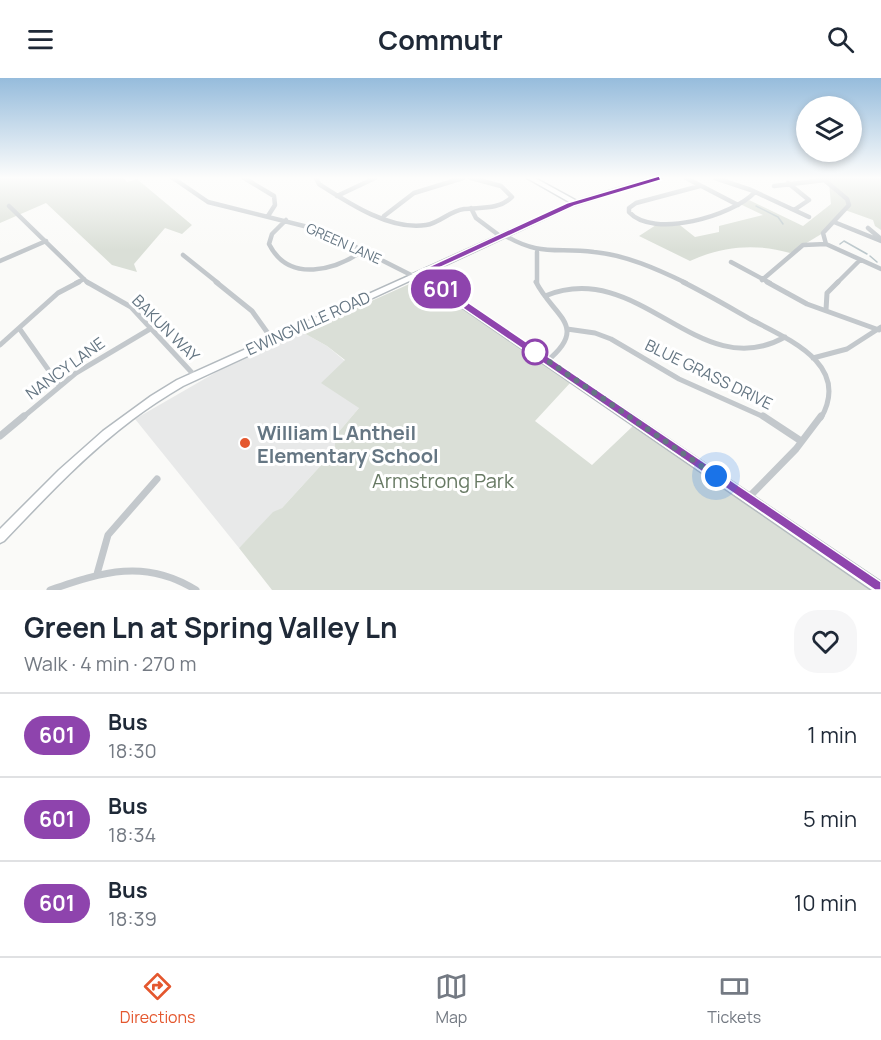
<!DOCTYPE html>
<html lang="en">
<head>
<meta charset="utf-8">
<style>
  body { margin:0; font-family:Manrope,sans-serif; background:#f6f6f7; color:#1f2937; height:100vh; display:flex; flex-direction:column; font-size:22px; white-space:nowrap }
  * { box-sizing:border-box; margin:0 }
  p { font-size:20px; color:#747a83 }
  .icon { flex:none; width:33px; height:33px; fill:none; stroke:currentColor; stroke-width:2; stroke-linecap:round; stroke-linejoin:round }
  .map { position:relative; height:512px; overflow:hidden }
  .panel { display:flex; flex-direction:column; background:#fff; flex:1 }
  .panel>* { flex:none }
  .badge { padding:0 12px; border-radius:20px; font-size:21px; line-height:39px }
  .controls { position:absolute; left:796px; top:18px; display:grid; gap:12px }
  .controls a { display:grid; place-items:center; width:66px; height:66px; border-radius:50%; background:#fff; box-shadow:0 3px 9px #0003; font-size:30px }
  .you { position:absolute; width:30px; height:30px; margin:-15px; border:4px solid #fff; border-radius:50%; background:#1a73e8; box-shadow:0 0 0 9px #1a73e833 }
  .map>.badge { position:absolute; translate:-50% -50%; box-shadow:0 0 0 3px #fff }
  .round { display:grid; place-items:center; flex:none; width:63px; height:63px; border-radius:24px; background:#f6f6f7 }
  .overview { display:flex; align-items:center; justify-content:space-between; height:102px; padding:0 24px }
  h1 { font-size:28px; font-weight:700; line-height:45px }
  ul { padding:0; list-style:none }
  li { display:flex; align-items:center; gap:18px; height:84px; padding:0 24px; border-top:2px solid #e0e1e3 }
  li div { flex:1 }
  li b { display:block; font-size:22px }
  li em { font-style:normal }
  li .badge { min-width:66px; font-weight:700; text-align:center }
  header { display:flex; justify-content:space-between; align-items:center; height:78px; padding:0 24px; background:#fff; font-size:27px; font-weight:700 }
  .tab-bar { display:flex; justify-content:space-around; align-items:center; height:84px; border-top:2px solid #e0e1e3; background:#fff; font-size:16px; color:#747a83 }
  .tab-bar a { display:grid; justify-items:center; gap:3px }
  .tab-bar .selected { color:#e4572e }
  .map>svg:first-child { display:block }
  .built { fill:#e8e9e9 }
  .green { fill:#dadfd7 }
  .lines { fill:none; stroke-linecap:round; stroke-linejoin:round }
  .stream { stroke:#bbc7cb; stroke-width:1.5 }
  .secondary-casing { stroke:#b3babf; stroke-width:3 }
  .street-far2 { stroke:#c3c8cc; stroke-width:4.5 }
  .street-far1 { stroke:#c3c8cc; stroke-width:5 }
  .street { stroke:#c3c8cc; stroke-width:7 }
  .secondary { fill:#fff; fill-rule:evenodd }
  .line { fill:#8e44ad; stroke:#fff; stroke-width:1.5 }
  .walk { stroke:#657683; stroke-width:6; stroke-dasharray:0 10.8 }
  .stop-dot { fill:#fff; stroke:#8e44ad; stroke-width:3 }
  .poi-dot { fill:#e4572e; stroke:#fff; stroke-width:2 }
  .labels { text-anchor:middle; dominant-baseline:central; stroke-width:6; stroke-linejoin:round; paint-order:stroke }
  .far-street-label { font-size:14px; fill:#657683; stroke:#fff }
  .street-label { font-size:16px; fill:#657683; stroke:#fff }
  .near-poi-label { font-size:20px; font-weight:bold; fill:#657683; stroke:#fff; text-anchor:start }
  .near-park-label { font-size:20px; fill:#687a64; stroke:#fff }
</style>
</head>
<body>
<header><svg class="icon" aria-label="menu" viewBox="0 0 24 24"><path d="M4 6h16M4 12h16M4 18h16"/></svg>Commutr<svg class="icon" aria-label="search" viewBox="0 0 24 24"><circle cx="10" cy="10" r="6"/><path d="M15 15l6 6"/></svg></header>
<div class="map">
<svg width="881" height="512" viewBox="0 0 881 512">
  <rect width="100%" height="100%" fill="#fafaf8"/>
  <path class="built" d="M302,254l25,14 18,15 14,47 -23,27 -2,16 -52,57 -9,5 -34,35 -104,-129 85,-49z"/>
  <path class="green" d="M0,100h124l3,4 10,-3 55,46 -10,9 -17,-6 -31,36 3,8 -25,-7 -66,-62 -46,20z
    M824,100h57v52l-6,-4 -2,-6 -28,-10 -22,23 -33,20c-34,-10 -68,-7 -100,8l-51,-25 17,-11 20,-3 19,15 24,-5v-6l44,-11 -23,-11 9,-4 54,26 28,-22 -2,-21z
    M416,203h7l148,101 -36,39 57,44 41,-39 241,164h-602l-33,-42 34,-36 9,-4 52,-57 2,-16 23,-27 -38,-25 24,-23 -18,-14 -25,-14z"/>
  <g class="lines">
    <path class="stream" d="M879,100l2,2
      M756,128l22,11 5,7
      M840,166l4,-3 23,13
      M870,178l7,6"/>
    <g class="secondary-casing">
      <path id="secondary" d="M527,100h8l42,23 74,-23h10l-89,28 -148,69 457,307v8h-9l-454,-313 -235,109c-17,10 -34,21 -50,33 -48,36 -88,79 -129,122l-4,2v-14l59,-59 44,-39 48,-35 26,-16 394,-177z"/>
    </g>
    <path class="street-far2" d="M173,100l35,24 116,29 89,45
      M244,100l30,18 1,9 -7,11
      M316,100l3,6c28,18 71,47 107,41 14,-2 23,-14 38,-16 17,-2 35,1 48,-12l-11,-11 -30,-8
      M686,100l52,27
      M715,100l36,12 58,27
      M822,100l25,21 2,6 -26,28 3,11 55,25
      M788,105l21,17 -15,10
      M700,108l-64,17 -7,5v4c24,27 104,4 126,-20
      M774,108l51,-6
      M337,118l38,-18
      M9,128l79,77
      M471,130l5,10 24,18
      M384,138l30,-23 49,-15
      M286,142l-14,14 -3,10c20,40 67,26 95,6
      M834,144l47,19
      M868,150l13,11
      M504,157c37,22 52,12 90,17 32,3 63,17 92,31
      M183,177l35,28
      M0,183l46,-20
      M731,184l39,21
      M762,202l41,-35 23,-1
      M76,205l8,-4
      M537,205v-31
      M837,205l23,-23"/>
    <path class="street-far1" d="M87,204l44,25 64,69
      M216,204l36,29 20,28
      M536,204c17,34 54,44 11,79
      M683,204c24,12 46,25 69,38 38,20 99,45 69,98
      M767,204l40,22 72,26
      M545,218c95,-39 153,90 240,41
      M826,232l1,-17 11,-11
      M19,250l40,57
      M567,251l28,4 16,6 68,40 87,39
      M0,267l58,-52 21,-11
      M813,280l34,-9 34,-22
      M22,340l54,-45 74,-44"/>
    <path class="street" d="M763,338l38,25
      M0,358l24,-20
      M748,420l48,-49 25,-33
      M97,496l11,-39 49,-56
      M50,512c53,-18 95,-32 146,0"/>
    <use href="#secondary" class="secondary"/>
  </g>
  <linearGradient id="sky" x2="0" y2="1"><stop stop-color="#96bcdc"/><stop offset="0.58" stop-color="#fdfdfc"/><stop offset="1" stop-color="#fdfdfc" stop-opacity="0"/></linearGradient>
  <rect width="881" height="172" fill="url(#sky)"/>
  <path class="line" d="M659,98l2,4 -87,26 -148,68 455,308v8h-6l-462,-316 154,-71z"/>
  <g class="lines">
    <path class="walk" d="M535,274l-6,-4 187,128"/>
  </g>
  <circle class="stop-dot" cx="535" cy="274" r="12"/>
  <circle class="poi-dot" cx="245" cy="365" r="6"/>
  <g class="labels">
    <g class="far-street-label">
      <text transform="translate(344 165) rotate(24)">GREEN LANE</text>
    </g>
    <g class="street-label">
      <text transform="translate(308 245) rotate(-24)">EWINGVILLE ROAD</text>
      <text transform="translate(166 250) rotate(45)">BAKUN WAY</text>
      <text transform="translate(65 290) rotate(-36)">NANCY LANE</text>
      <text transform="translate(709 296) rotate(26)">BLUE GRASS DRIVE</text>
    </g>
    <g class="near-poi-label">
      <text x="257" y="354">William L Antheil<tspan x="257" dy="23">Elementary School</tspan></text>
    </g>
    <g class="near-park-label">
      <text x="443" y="402">Armstrong Park</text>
    </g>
  </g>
</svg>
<div class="controls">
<a><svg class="icon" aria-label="layers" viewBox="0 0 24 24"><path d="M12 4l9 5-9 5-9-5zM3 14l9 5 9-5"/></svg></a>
</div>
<div class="you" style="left:716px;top:398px"></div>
<b class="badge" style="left:441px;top:211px;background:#8e44ad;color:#fff">601</b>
</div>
<section class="panel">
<div class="overview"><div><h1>Green Ln at Spring Valley Ln</h1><p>Walk · 4 min · 270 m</p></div><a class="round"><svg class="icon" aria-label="heart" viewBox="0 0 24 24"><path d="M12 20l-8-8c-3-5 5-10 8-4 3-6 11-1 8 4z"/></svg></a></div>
<ul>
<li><span class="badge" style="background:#8e44ad;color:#fff">601</span><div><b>Bus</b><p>18:30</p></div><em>1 min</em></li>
<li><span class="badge" style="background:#8e44ad;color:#fff">601</span><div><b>Bus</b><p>18:34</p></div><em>5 min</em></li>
<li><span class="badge" style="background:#8e44ad;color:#fff">601</span><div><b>Bus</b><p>18:39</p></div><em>10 min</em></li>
</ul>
</section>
<nav class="tab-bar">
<a class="selected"><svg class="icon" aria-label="directions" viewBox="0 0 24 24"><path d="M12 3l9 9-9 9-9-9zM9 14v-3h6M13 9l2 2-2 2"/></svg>Directions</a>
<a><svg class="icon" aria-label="map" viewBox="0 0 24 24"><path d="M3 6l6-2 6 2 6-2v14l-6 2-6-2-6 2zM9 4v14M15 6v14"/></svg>Map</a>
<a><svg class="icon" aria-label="tickets" viewBox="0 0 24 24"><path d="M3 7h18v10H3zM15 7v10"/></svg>Tickets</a>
</nav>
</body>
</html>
